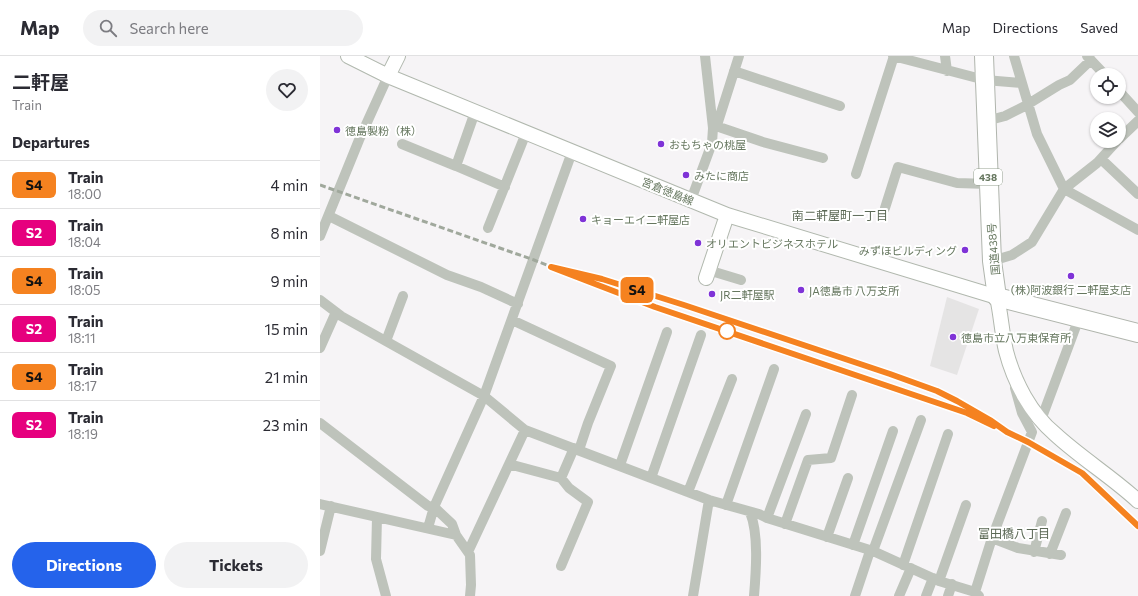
<!DOCTYPE html>
<html lang="en">
<head>
<meta charset="utf-8">
<style>
  body { margin:0; font-family:Commissioner,"Noto Sans JP",sans-serif; background:#f2f2f3; color:#2b2b33; height:100vh; display:flex; flex-direction:column; font-size:15px; white-space:nowrap }
  * { box-sizing:border-box; margin:0 }
  p { font-size:13px; color:#7c7c81 }
  .icon { flex:none; width:22px; height:22px; fill:none; stroke:currentColor; stroke-width:2; stroke-linecap:round; stroke-linejoin:round }
  .map { position:relative; flex:1; overflow:hidden }
  .details { display:flex; flex-direction:column; background:#fff; width:320px }
  .details>* { flex:none }
  .badge { padding:0 8px; border-radius:6px; font-size:14px; line-height:26px }
  .fabs { position:absolute; left:770px; top:12px; display:grid; gap:8px }
  .fabs a { display:grid; place-items:center; width:36px; height:36px; border-radius:50%; background:#fff; box-shadow:0 1px 3px #0004; font-size:20px }
  .map>.badge { position:absolute; translate:-50% -50%; box-shadow:0 0 0 2px #fff }
  h2 { padding:0 12px; font-size:15px; line-height:36px }
  .round { display:grid; place-items:center; flex:none; width:42px; height:42px; border-radius:21px; background:#f2f2f3 }
  .head { display:flex; align-items:center; justify-content:space-between; height:68px; padding:0 12px }
  h1 { font-size:19px; font-weight:700; line-height:30px }
  .action { display:flex; gap:8px; margin-top:auto; padding:8px 12px }
  .action a { flex:1; height:46px; border-radius:24px; background:#2563eb; color:#fff; font-size:16px; font-weight:700; line-height:46px; text-align:center }
  .action a+a { background:#f2f2f3; color:#2b2b33 }
  ul { padding:0; list-style:none }
  li { display:flex; align-items:center; gap:12px; height:48px; padding:0 12px; border-top:1px solid #e1e1e2 }
  li div { flex:1 }
  li b { display:block; font-size:15px }
  li em { font-style:normal }
  li .badge { min-width:44px; font-weight:700; text-align:center }
  header { display:flex; align-items:center; gap:24px; box-sizing:border-box; height:56px; padding:0 20px; background:#fff; border-bottom:1px solid #e1e1e2 }
  header strong { font-size:19px }
  nav { display:flex; gap:22px; margin-inline-start:auto; font-size:14px }
  .search { width:280px; height:36px; background:#f2f2f3; display:flex; align-items:center; gap:10px; box-sizing:border-box; padding:0 14px; border-radius:22px; color:#7c7c81; font-size:15px }
  main { display:flex; flex:1; min-height:0 }
  .map>svg:first-child { display:block }
  .built { fill:#e5e4e4 }
  .lines { fill:none; stroke-linecap:round; stroke-linejoin:round }
  .secondary-casing { stroke:#b1b8ae; stroke-width:16 }
  .highway-casing { stroke:#b0b5ad; stroke-width:20 }
  .street { stroke:#bec3bb; stroke-width:10 }
  .secondary { stroke:#fff; stroke-width:14 }
  .highway { stroke:#fff; stroke-width:18 }
  .rail { stroke:#a0a89c; stroke-width:3; stroke-dasharray:6 3; stroke-linecap:butt }
  .line-casing { stroke:#fff; stroke-width:9 }
  .line { stroke:#f58220; stroke-width:6 }
  .poi-dot { fill:#7f33d7; stroke:#fff; stroke-width:1.5 }
  .stop-dot { fill:#fff; stroke:#f58220; stroke-width:2 }
  .labels { text-anchor:middle; dominant-baseline:central; stroke-width:4; stroke-linejoin:round; paint-order:stroke }
  .shield { fill:#fff; stroke:#94a08f; stroke-width:1 }
  .shield-label { font-size:10px; font-weight:bold; fill:#66775f }
  .poi-label { font-size:11px; fill:#66775f; stroke:#fff; text-anchor:start }
  .street-label { font-size:11px; fill:#66775f; stroke:#fff }
  .neighbourhood-label { font-size:12px; fill:#5b6855; stroke:#fff }
</style>
</head>
<body>
<header>
<strong>Map</strong>
<div class="search"><svg class="icon" aria-label="search" viewBox="0 0 24 24"><circle cx="10" cy="10" r="6"/><path d="M15 15l6 6"/></svg>Search here</div>
<nav><a>Map</a><a>Directions</a><a>Saved</a></nav>
</header>
<main>
<section class="details">
<div class="head"><div><h1>二軒屋</h1><p>Train</p></div><a class="round"><svg class="icon" aria-label="heart" viewBox="0 0 24 24"><path d="M12 20l-8-8c-3-5 5-10 8-4 3-6 11-1 8 4z"/></svg></a></div>
<h2>Departures</h2>
<ul>
<li><span class="badge" style="background:#f58220;color:#111">S4</span><div><b>Train</b><p>18:00</p></div><em>4 min</em></li>
<li><span class="badge" style="background:#e6007e;color:#fff">S2</span><div><b>Train</b><p>18:04</p></div><em>8 min</em></li>
<li><span class="badge" style="background:#f58220;color:#111">S4</span><div><b>Train</b><p>18:05</p></div><em>9 min</em></li>
<li><span class="badge" style="background:#e6007e;color:#fff">S2</span><div><b>Train</b><p>18:11</p></div><em>15 min</em></li>
<li><span class="badge" style="background:#f58220;color:#111">S4</span><div><b>Train</b><p>18:17</p></div><em>21 min</em></li>
<li><span class="badge" style="background:#e6007e;color:#fff">S2</span><div><b>Train</b><p>18:19</p></div><em>23 min</em></li>
</ul>
<div class="action"><a>Directions</a><a>Tickets</a></div>
</section>
<div class="map">
<svg width="818" height="540" viewBox="0 0 818 540">
  <rect width="100%" height="100%" fill="#f6f4f6"/>
  <path class="built" d="M627,241l32,12 -22,66 -27,-9z"/>
  <g class="lines">
    <g class="secondary-casing">
      <path id="secondary" d="M28,0l40,20 339,139 270,82c4,18 5,37 9,54 8,31 25,63 49,83 26,24 57,43 83,67
        M68,20l10,-20
        M386,222l21,-63"/>
    </g>
    <g class="highway-casing">
      <path id="highway" d="M664,0l8,205 5,36 141,36"/>
    </g>
    <path class="street" d="M573,0l92,24 36,3
      M625,0l2,15
      M767,0l18,19
      M414,15l106,35
      M799,35l19,21
      M155,56l-19,54 49,21
      M666,65l19,-5 20,-10 34,-21 11,-5 21,-20
      M396,70l47,16 60,16
      M393,72l5,-6 21,-66
      M799,83l19,-18
      M797,85l-20,22 -33,26 74,41
      M82,88l54,22
      M781,103l37,35
      M536,118l38,-118
      M371,144l21,-57 1,-15 -8,-72
      M565,152l13,-41 59,16 31,1
      M9,160l118,59 34,12 37,17
      M168,172l38,-95
      M0,180l39,-96 29,-64
      M672,205l20,-6 20,-13 32,-53 -27,-55 -23,-78
      M388,214l33,10
      M0,244l21,16 143,80 41,34 184,70 -16,96
      M192,264l99,46 -23,57 -9,27
      M66,285l17,-45
      M0,292l16,-36
      M721,364l38,-102
      M0,367l108,83 6,1 18,17 4,11 14,20 1,30 -1,11
      M189,408l52,14
      M300,409l47,-133
      M331,422l50,-143
      M368,436l44,-113
      M389,444l50,14 8,4 106,33 66,30 36,11 4,4
      M0,448l136,31
      M406,449l48,-136
      M430,456c9,22 6,60 4,84
      M57,461l-1,42 10,37
      M447,462l39,-104
      M465,468l23,-64 23,-2 21,-63
      M108,472l6,-21 50,-111 88,-244
      M507,481l21,-59
      M672,482l26,10 43,7
      M533,489l40,-114
      M0,495l11,-45
      M553,495l48,-131
      M148,496l57,-122
      M714,496l8,-31
      M730,498l16,-41
      M583,509l45,-131
      M241,510l27,-64 -19,-14 -8,-10 13,-30
      M619,525l27,-76
      M655,536l17,-54 40,-106 -10,-19 -7,-25
      M535,540l15,-45
      M579,540l12,-28
      M606,540l7,-18
      M628,540l4,-12"/>
    <use href="#secondary" class="secondary"/>
    <use href="#highway" class="highway"/>
    <path class="rail" d="M0,129l214,75 121,47 312,106 61,29 54,31 56,53
      M261,218c45,11 89,27 133,41 26,9 52,17 77,26 63,21 129,38 186,71"/>
  </g>
  <g class="lines">
    <g class="line-casing">
      <path id="line" d="M674,370l-27,-13 -312,-106 -104,-40 51,12 82,26 206,69 47,17 20,10 33,19 17,12 21,10 54,31 56,53"/>
    </g>
    <use href="#line" class="line"/>
  </g>
  <g class="poi-dot">
    <circle cx="17" cy="74" r="4"/>
    <circle cx="341" cy="88" r="4"/>
    <circle cx="366" cy="119" r="4"/>
    <circle cx="263" cy="163" r="4"/>
    <circle cx="378" cy="187" r="4"/>
    <circle cx="645" cy="194" r="4"/>
    <circle cx="751" cy="220" r="4"/>
    <circle cx="481" cy="234" r="4"/>
    <circle cx="392" cy="238" r="4"/>
    <circle cx="633" cy="281" r="4"/>
  </g>
  <circle class="stop-dot" cx="407" cy="275" r="8"/>
  <g class="labels">
    <rect class="shield" x="654" y="113" width="28" height="16" rx="3"/>
    <g class="shield-label">
      <text x="668" y="121">438</text>
    </g>
    <g class="poi-label">
      <text x="25" y="74">徳島製粉（株）</text>
      <text x="349" y="88">おもちゃの桃屋</text>
      <text x="374" y="119">みたに商店</text>
      <text x="271" y="163">キョーエイ二軒屋店</text>
      <text x="386" y="187">オリエントビジネスホテル</text>
      <text x="637" y="194" text-anchor="end">みずほビルディング</text>
      <text x="751" y="233" text-anchor="middle">(株)阿波銀行 二軒屋支店</text>
      <text x="489" y="234">JA徳島市 八万支所</text>
      <text x="400" y="238">JR二軒屋駅</text>
      <text x="641" y="281">徳島市立八万東保育所</text>
    </g>
    <g class="street-label">
      <text transform="translate(348 135) rotate(22)">宮倉徳島線</text>
      <text transform="translate(673 193) rotate(-95)">国道438号</text>
    </g>
    <g class="neighbourhood-label">
      <text x="520" y="159">南二軒屋町一丁目</text>
      <text x="694" y="477">富田橋八丁目</text>
    </g>
  </g>
</svg>
<div class="fabs">
<a><svg class="icon" aria-label="locate" viewBox="0 0 24 24"><circle cx="12" cy="12" r="6"/><path d="M12 2v4M12 18v4M2 12h4M18 12h4"/></svg></a>
<a><svg class="icon" aria-label="layers" viewBox="0 0 24 24"><path d="M12 4l9 5-9 5-9-5zM3 14l9 5 9-5"/></svg></a>
</div>
<b class="badge" style="left:317px;top:234px;background:#f58220;color:#111">S4</b>
</div>
</main>
</body>
</html>
